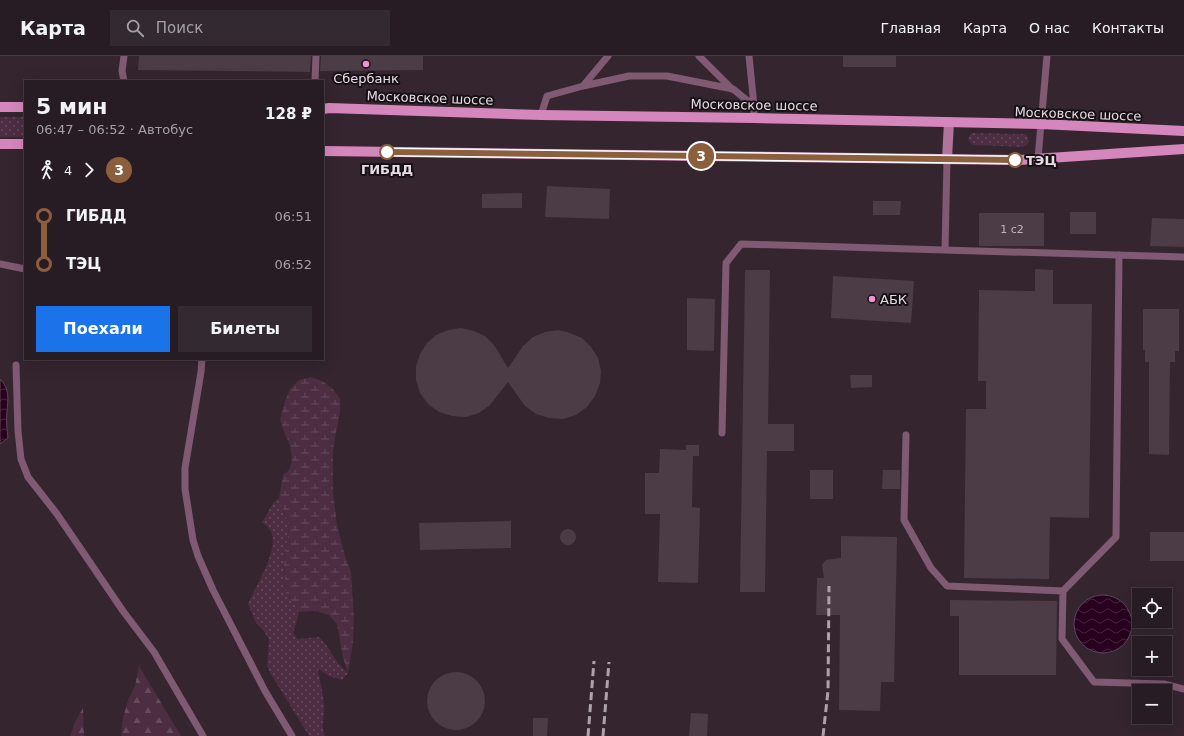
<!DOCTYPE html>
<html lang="ru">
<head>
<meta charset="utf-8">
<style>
  body { margin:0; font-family:"DejaVu Sans",sans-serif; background:#332930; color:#f1f3f6; height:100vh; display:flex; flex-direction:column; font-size:15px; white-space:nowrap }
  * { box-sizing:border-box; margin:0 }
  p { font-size:13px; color:#a4a1a6 }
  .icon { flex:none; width:22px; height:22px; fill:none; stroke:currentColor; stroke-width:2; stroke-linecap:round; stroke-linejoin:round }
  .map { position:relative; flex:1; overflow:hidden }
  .side { position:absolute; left:24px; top:24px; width:300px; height:280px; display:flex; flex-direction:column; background:#271c23; border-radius:0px; box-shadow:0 4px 16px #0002,0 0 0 1px #433a41 }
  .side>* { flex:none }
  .badge { padding:0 8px; border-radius:13px; font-size:14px; line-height:26px }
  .controls { position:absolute; left:1132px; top:532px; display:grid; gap:8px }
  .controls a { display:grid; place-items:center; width:40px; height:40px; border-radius:0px; background:#271c23; box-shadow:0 4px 16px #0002,0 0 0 1px #433a41; font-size:20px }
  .map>.badge { position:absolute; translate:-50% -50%; box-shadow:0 0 0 2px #fff }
  .legs { display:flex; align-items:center; gap:6px; height:44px; padding:0 12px; font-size:13px }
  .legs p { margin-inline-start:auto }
  .overview { display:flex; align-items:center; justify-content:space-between; height:68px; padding:0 12px }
  h1 { font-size:22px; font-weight:600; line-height:30px }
  .primary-button { display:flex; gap:8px; margin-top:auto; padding:8px 12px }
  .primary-button a { flex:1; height:46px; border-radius:0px; background:#1a73e8; color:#fff; font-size:16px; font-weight:600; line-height:46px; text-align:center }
  .primary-button a+a { background:#332930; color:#f1f3f6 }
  ul { padding:0 12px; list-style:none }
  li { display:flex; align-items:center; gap:14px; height:48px; font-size:15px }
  li i { display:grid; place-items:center; width:6px; height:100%; margin:0 5px; background:currentColor }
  li i::after { content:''; width:10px; height:10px; margin:-5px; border:3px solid; border-radius:50%; background:#271c23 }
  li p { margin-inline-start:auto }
  li:first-child i { background:linear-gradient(#0000 50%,currentColor 0) }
  li:last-child i { background:linear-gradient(currentColor 50%,#0000 0) }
  header { display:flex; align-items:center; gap:24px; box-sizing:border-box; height:56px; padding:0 20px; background:#271c23; border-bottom:1px solid #433a41 }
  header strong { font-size:19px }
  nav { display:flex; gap:22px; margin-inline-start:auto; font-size:14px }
  .search { width:280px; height:36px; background:#332930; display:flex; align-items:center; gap:10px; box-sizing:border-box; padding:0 14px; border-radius:0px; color:#a4a1a6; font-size:15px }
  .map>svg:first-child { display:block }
  .grass { fill:url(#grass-dots) }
  .forest { fill:url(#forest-firs) }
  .wetland { fill:url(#wetland-marsh) }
  .water { fill:url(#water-waves); stroke:#604359 }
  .building { fill:#4b3c46 }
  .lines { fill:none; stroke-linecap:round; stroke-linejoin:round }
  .lane { stroke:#805973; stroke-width:7 }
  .secondary { stroke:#b0739c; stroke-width:10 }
  .primary { stroke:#d586bc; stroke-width:10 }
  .rail { stroke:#ada2aa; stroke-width:3; stroke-dasharray:8 4; stroke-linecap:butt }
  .line-1-casing { stroke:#fff; stroke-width:9 }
  .line-1 { stroke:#8b5e3c; stroke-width:6 }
  .poi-dot { fill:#f391d5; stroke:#171115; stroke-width:1.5 }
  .stop-1-dot { fill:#fff; stroke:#8b5e3c; stroke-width:2 }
  .labels { text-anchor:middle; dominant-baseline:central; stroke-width:4; stroke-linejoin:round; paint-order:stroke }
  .number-label { font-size:11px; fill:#bfb5bc }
  .poi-label { font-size:13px; fill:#e6dde3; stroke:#171115 }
  .street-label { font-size:13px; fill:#e6dde3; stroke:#171115 }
  .stop-label { font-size:13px; font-weight:bold; fill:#e6dde3; stroke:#171115; text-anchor:start }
</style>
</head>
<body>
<header>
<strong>Карта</strong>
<div class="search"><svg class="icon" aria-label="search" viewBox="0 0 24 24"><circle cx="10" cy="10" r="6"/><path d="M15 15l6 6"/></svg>Поиск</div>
<nav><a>Главная</a><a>Карта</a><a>О нас</a><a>Контакты</a></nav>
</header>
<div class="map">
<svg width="1184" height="680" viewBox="0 0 1184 680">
  <defs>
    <pattern id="grass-dots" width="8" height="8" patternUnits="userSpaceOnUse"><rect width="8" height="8" fill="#4c2d42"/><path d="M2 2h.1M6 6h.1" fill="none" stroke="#664b5d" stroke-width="1.8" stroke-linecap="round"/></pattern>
    <pattern id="forest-firs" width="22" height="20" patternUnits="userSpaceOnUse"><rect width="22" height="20" fill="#4c2d42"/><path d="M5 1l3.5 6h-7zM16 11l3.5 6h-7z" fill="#664b5d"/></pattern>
    <pattern id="wetland-marsh" width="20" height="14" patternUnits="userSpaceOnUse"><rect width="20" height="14" fill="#4c2d42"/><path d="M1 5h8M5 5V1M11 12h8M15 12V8" fill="none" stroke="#664b5d"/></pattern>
    <pattern id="water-waves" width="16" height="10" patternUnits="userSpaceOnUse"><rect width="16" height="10" fill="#27011e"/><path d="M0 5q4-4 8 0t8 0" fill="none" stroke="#46263f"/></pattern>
  </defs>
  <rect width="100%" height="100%" fill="#34252f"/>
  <path class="grass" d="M0,61h25v20h-25z
    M972,77l51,1 4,1 2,6 -1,3 -5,3 -49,-2c-7,-2 -7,-8 -2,-12z
    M279,442l10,28 -5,38 2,30 8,9 5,9 -3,12 -3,8 4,7 22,-2 6,6 13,20 10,10 -6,7 -13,-4 -11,-7c2,13 6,26 6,39 1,12 -4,15 1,28h-16l-37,-60 -5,-10 2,-26 -5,-9 -8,-8 -8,-19c7,-18 29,-50 24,-70 -1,-4 -7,-9 -10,-12 6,-8 9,-19 17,-24z"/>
  <path class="forest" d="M139,610l42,70h-60l2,-18 5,-18 7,-14z
    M83,652l1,28h-14l5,-14z"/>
  <path class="wetland" d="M311,321l13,5 9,7 7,10v12l-7,39v43l4,32 8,31 6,16 3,44 -1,27 -5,30 -5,-15 -6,-34 -8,-9 -14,-4 -16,1 -5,-9 -8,-9 -2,-30 5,-38 -10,-28 4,-23 6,-5 3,-8 -2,-17 -6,-13 -4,-13 5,-18 5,-12 9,-9z"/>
  <path class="water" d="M0,323c10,10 8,20 7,33 -1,9 0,17 1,26l-8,6z
    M1074 568a29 29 0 1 1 58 0a29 29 0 1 1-58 0Z"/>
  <path class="building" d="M139,0h172l-1,16 -172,-2z
    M321,0h102v14l-103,1z
    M843,0h53v11h-53z
    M547,130l63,3 -1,30 -64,-2z
    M522,137v15h-40v-14z
    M873,145h28l-1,14h-27z
    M1070,156h26v22h-26z
    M979,157h65v33h-65z
    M1152,162l32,1v28l-34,-1z
    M1035,213l18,1v34h39l-3,214 -39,-1 -1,62 -85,-1 2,-169h20v-28h-8l1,-91 56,1z
    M745,214h25l-2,154h26v27h-27l-2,141h-25z
    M833,220l81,5 -3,42 -80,-5z
    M687,242l28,1 -1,52 -27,-1z
    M1143,253h36v42h-4v11h-5l-1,93 -20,-1v-92h-4v-12h-2z
    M461,272l13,3 11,5 9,9 14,23 15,-22 10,-9 12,-5 13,-2 12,3 12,5 9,9 7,11 3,13 -1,12 -5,13 -8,11 -11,8 -13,4 -14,-1 -13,-4 -11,-8 -17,-24 -18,23 -11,8 -13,4 -14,-1 -13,-4 -11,-8 -8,-11 -4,-13v-14l4,-12 7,-11 9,-8 12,-5z
    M850,319h22v12l-21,1z
    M686,389h13v11h-6l-1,51 8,1 -2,75 -40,-1 2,-68h-15v-41h14l1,-24 26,1z
    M810,414h23v29h-23z
    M883,414h17v19h-18z
    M511,465v27l-91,2 -1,-27z
    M560 481a8 8 0 1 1 16 0a8 8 0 1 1-16 0Z
    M1150,476h34v29h-34z
    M841,480l56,1 -3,145h-13l-1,29 -41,-1 1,-95h-24l1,-37h7l-2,-13 4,-5 15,-2z
    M950,544l107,1 -1,74h-97v-59h-9z
    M427 645a29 29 0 1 1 58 0a29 29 0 1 1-58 0Z
    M691,657l17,1 -1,22h-18z
    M533,662h15l-1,18h-14z"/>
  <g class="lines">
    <path class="lane" d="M699,0l33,33
      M749,0l5,50
      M124,25l-2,-10 2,-15
      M315,25l1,-25
      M583,30l25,-30
      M541,59l6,-19 36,-10 46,-10h38l66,13 21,17v12
      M1038,102l9,-102
      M945,194l2,-91
      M0,208l25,5
      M202,303l-1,13 -16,96v21l8,51 5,16 15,34 52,101 27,45
      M16,309l2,66 3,28 7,18 29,37 66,97 31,41 49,84
      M722,377l4,-170 15,-19 443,13
      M906,379l-2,85 27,48 16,18 116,5 -1,48 32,43 70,2 20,5
      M1063,535l53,-54 3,-282"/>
    <path class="secondary" d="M947,103l2,-37"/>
    <path class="primary" d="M0,51h25
      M323,53l6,-1 212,7 213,3 287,6 143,7
      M0,88h25
      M323,95l696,9 165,-11"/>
    <path class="rail" d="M588,680l6,-75
      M603,680l6,-74
      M823,680l5,-45 1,-105"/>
  </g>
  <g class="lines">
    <g class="line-1-casing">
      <path id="line-1" d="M387,96l628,8"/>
    </g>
    <use href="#line-1" class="line-1"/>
  </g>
  <g class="poi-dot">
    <circle cx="366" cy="8" r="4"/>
    <circle cx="872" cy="243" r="4"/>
  </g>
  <g class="stop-1-dot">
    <circle cx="387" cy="96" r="7"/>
    <circle cx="1015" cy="104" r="7"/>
  </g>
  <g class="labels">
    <g class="number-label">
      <text x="1012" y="173">1 c2</text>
    </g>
    <g class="poi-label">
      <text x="366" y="22">Сбербанк</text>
      <text x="880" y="243" text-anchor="start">АБК</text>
    </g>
    <g class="street-label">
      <text transform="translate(430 42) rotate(2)">Московское шоссе</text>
      <text transform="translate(754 49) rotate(1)">Московское шоссе</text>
      <text transform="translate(1078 58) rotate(2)">Московское шоссе</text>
    </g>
    <g class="stop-label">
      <text x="1026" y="104">ТЭЦ</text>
      <text x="387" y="113" text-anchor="middle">ГИБДД</text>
    </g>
  </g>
</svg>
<div class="controls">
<a><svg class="icon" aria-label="locate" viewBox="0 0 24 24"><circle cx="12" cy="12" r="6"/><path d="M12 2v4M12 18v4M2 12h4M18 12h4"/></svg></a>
<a>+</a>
<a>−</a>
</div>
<b class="badge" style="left:701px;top:100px;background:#8b5e3c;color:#fff">3</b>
<section class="side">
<div class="overview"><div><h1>5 мин</h1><p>06:47 – 06:52 · Автобус</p></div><b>128 ₽</b></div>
<div class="legs"><svg class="icon" aria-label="walk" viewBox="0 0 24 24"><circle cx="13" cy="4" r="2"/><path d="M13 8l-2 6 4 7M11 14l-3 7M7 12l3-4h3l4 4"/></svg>4<svg class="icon" aria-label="forward" viewBox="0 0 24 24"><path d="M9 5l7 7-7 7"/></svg><b class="badge" style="background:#8b5e3c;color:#fff">3</b></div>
<ul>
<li><i style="color:#8b5e3c"></i><b>ГИБДД</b><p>06:51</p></li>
<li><i style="color:#8b5e3c"></i><b>ТЭЦ</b><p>06:52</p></li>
</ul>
<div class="primary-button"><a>Поехали</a><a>Билеты</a></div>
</section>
</div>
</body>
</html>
